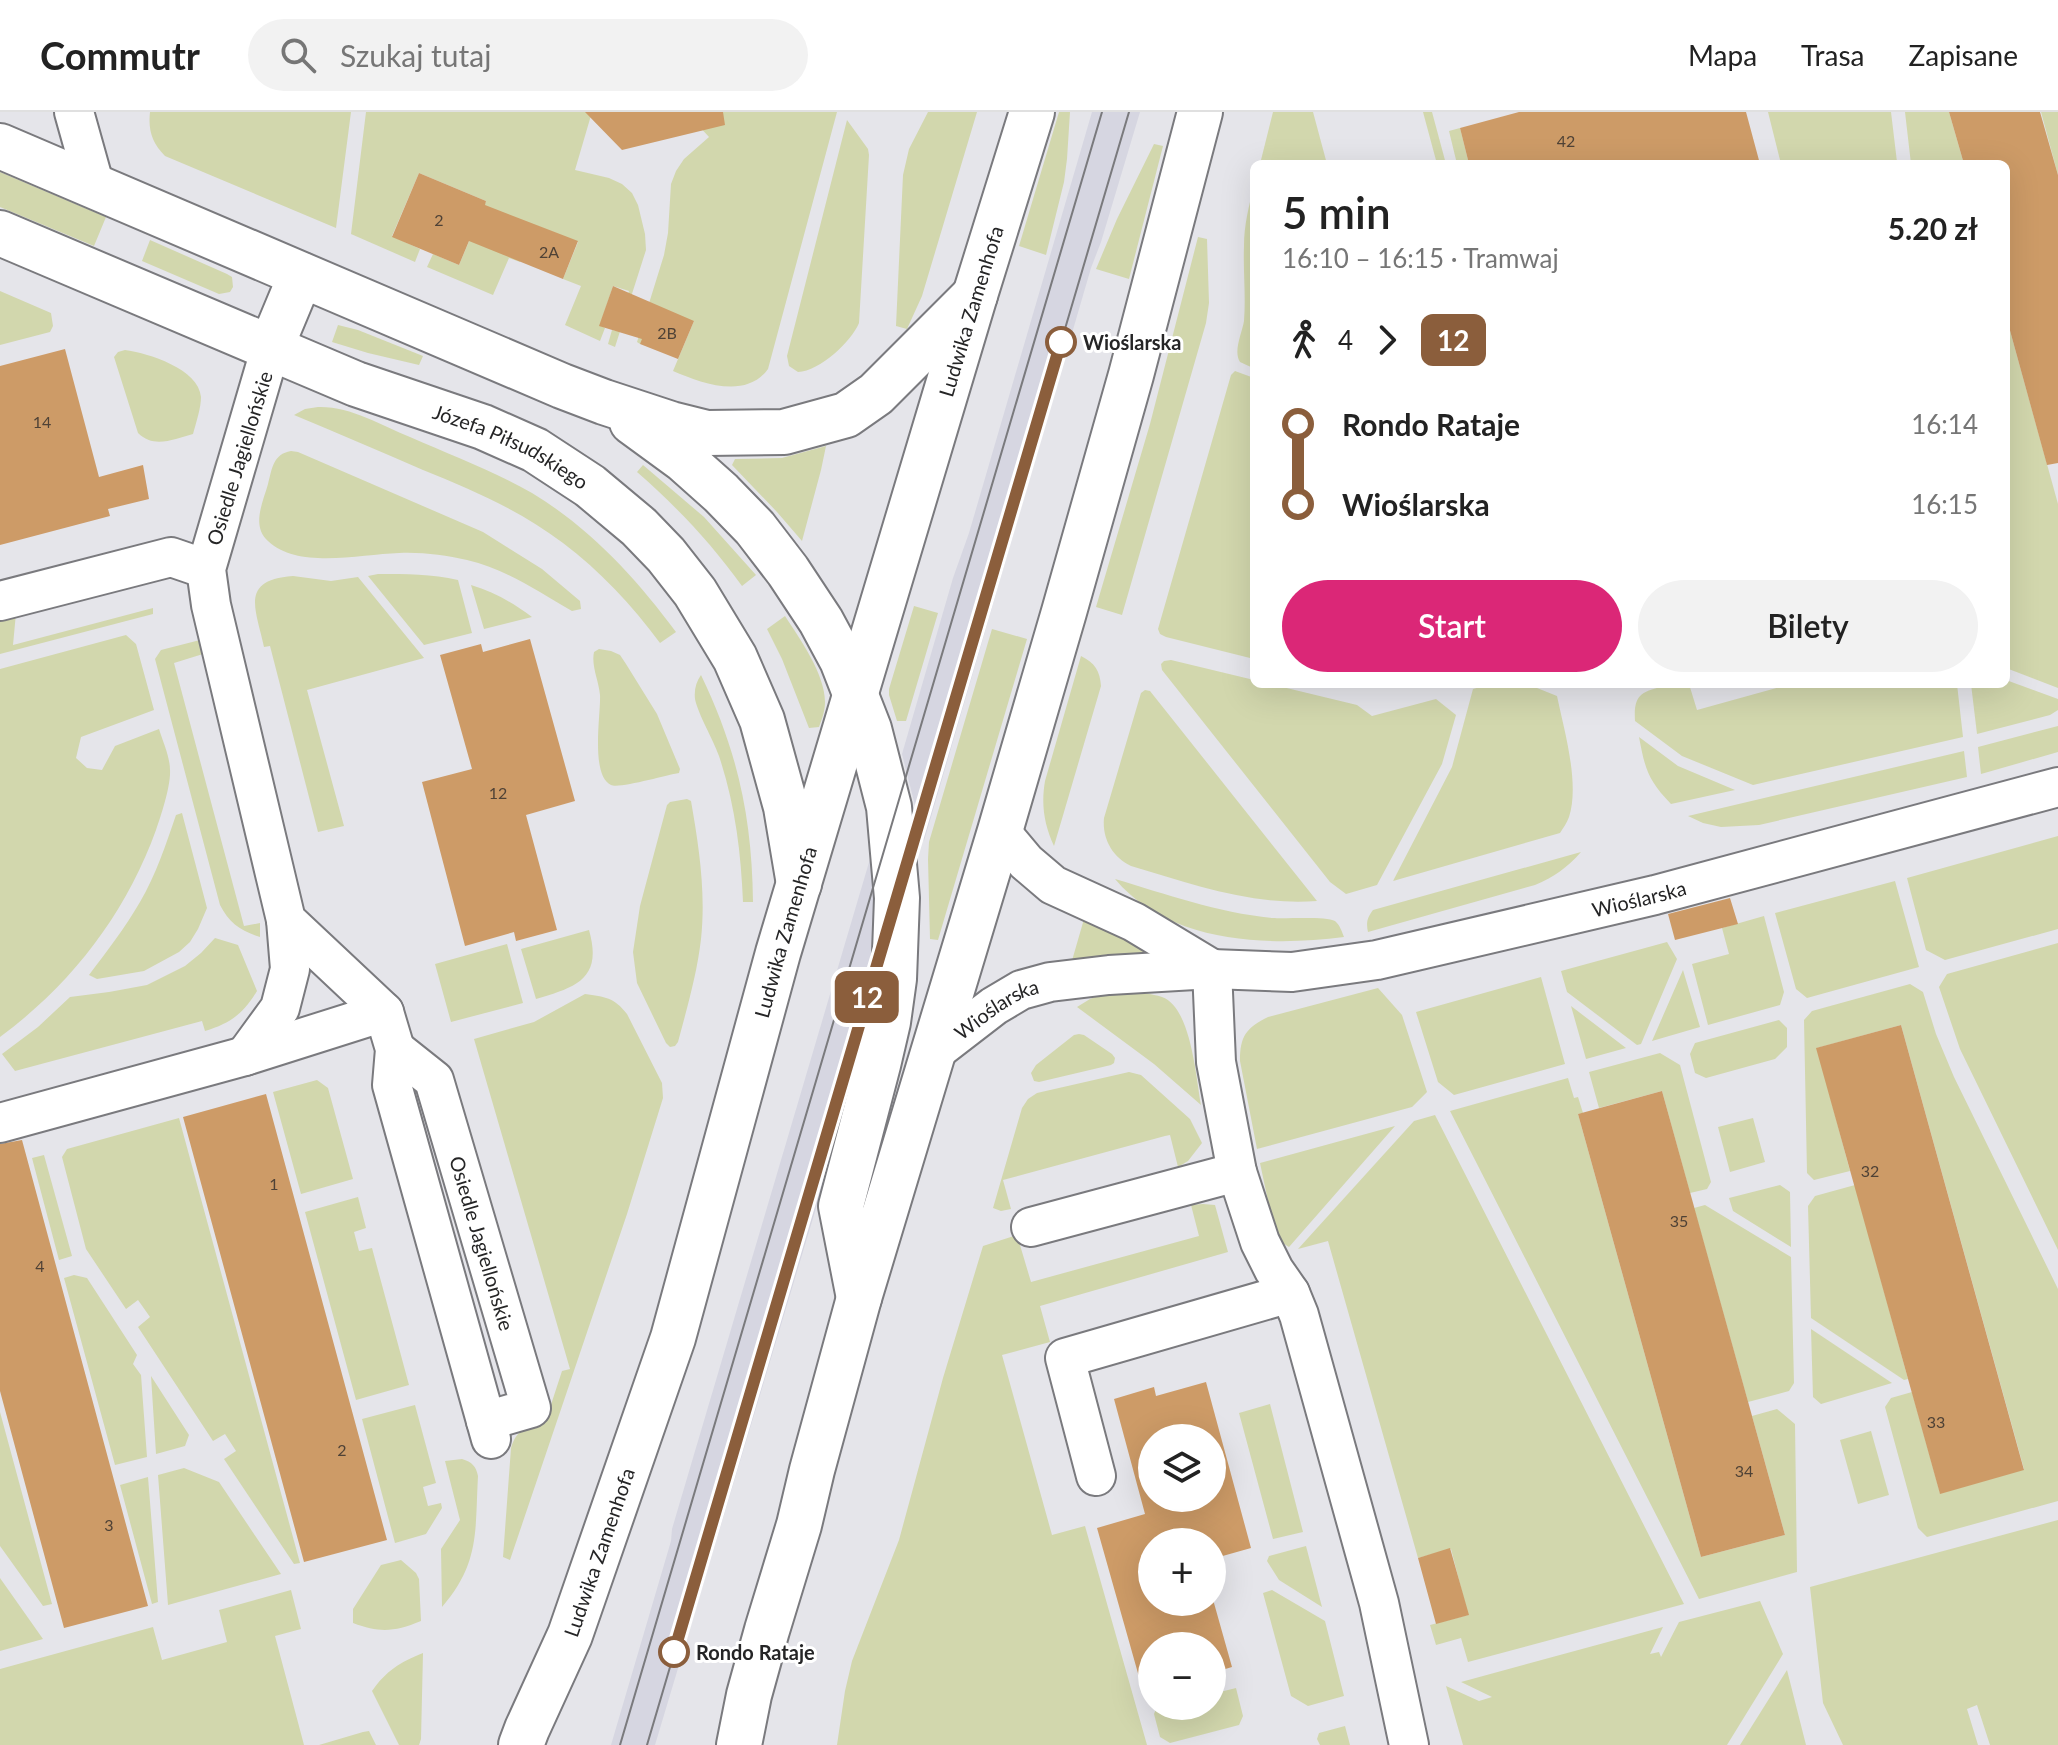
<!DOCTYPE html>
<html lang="pl">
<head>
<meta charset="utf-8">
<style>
  body { margin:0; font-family:Lato,sans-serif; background:#f2f2f2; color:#222; height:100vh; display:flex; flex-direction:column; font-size:30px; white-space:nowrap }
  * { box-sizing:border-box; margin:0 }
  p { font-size:26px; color:#767676 }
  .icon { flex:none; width:44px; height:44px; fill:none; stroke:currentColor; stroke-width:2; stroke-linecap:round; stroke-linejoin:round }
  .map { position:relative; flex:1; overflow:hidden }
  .drawer { position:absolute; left:1250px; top:48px; width:760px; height:528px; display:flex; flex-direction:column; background:#fff; border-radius:12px; box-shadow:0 8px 32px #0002 }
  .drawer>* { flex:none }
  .badge { padding:0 16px; border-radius:12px; font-size:28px; line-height:52px }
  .buttons { position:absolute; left:1138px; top:1312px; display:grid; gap:16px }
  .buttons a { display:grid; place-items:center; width:88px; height:88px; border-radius:50%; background:#fff; box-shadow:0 8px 32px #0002; font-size:40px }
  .map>.badge { position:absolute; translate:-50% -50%; box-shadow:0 0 0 4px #fff }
  .legs { display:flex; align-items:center; gap:12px; height:88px; padding:0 32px; font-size:26px }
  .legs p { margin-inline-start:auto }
  .summary { display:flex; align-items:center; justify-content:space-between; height:136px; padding:0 32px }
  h1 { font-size:44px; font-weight:600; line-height:60px }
  .button { display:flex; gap:16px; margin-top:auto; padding:16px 32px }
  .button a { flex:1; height:92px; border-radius:48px; background:#db2777; color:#fff; font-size:32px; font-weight:600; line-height:92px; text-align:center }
  .button a+a { background:#f2f2f2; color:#222 }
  ul { padding:0 32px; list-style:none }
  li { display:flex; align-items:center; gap:28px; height:80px; font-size:30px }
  li i { display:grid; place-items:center; width:12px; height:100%; margin:0 10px; background:currentColor }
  li i::after { content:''; width:20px; height:20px; margin:-10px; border:6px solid; border-radius:50%; background:#fff }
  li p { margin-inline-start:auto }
  li:first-child i { background:linear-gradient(#0000 50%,currentColor 0) }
  li:last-child i { background:linear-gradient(currentColor 50%,#0000 0) }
  header { display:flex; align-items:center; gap:48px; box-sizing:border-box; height:112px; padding:0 40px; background:#fff; border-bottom:2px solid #e0e0e0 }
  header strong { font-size:38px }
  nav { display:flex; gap:44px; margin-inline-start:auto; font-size:28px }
  .search { width:560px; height:72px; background:#f2f2f2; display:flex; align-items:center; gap:20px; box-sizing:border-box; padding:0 28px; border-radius:44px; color:#767676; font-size:30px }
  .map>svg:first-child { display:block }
  .built { fill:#d6d6e1 }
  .green { fill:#d2d7ad }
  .building { fill:#cd9b67; fill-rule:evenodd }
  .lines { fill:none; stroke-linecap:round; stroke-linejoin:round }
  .minor-casing { stroke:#7a7a7e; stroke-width:42 }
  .tertiary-casing { stroke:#7a7a7e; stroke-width:48 }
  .secondary-casing { stroke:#7a7a7e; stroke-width:48 }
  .minor { stroke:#fff; stroke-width:38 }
  .tertiary { stroke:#fff; stroke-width:44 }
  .secondary { stroke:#fff; stroke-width:44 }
  .tram { stroke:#7a7a7d; stroke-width:2 }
  .line-1-casing { stroke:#fff; stroke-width:18 }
  .line-1 { stroke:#8b5e3c; stroke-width:12 }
  .stop-1-dot { fill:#fff; stroke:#8b5e3c; stroke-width:4 }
  .labels { text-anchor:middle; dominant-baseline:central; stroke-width:6; stroke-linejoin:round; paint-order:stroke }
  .number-label { font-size:16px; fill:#4f4236 }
  .street-label { font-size:20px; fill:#252526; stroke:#fff }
  .stop-label { font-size:20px; font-weight:bold; fill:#252526; stroke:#fff; text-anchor:start }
</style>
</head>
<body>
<header>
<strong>Commutr</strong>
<div class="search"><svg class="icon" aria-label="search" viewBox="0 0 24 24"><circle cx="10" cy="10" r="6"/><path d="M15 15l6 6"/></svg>Szukaj tutaj</div>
<nav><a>Mapa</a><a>Trasa</a><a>Zapisane</a></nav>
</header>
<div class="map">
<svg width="2058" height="1633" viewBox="0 0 2058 1633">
  <rect width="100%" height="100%" fill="#e5e5ea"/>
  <path class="built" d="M1092,0h48l-39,130 -10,26 -167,573 -22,-87 51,-176 16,-45z
    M875,730v143l-22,100 -198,660h-44l60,-204 1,-12z"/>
  <path class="green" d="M150,0h201l-15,116 -171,-72c-13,-13 -17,-26 -15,-44z
    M366,0h226l-17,58 34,8 13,6 10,9 6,12 7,29 1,16 -31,97 -7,-3 4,-14 4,1 13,-40 -16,-5 -13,39 5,3 -5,13 -35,-16 16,-39 -18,-7 15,-37 -43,-17 -15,37 -11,-4 -16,37 -66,-28 6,-13 26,11 27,-64 -67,-28 -27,63 28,13 -5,13 -64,-28z
    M686,0h151l-69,257c-22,31 -67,14 -95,2l21,-50 -54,23 -3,-2 27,-87 4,-22 3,-49 5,-13 8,-12 25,-22z
    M928,0h49l-55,184 -15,33 -11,-3 7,-151 6,-26z
    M1059,0h11l-3,47 -3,23 -18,73 -27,-9z
    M1273,0h40l14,52h-67z
    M1423,0h9l14,52h-9z
    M1768,0h123l6,50 -9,2h-107z
    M1905,0h44l15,52h-53z
    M2041,0h17v63z
    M847,8l21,29 1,6 -10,168c-8,19 -39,48 -61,49l-9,-6 -2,-10z
    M1460,16l9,36h-12l-8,-33z
    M1154,32l9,2 -34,133 -33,-10 21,-50z
    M0,60l106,45 -12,29 -94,-39z
    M1254,73v183h-1l-13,-6c-7,-11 2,-29 4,-41 2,-25 -1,-50 0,-75 0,-21 5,-40 10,-61z
    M1198,125l9,2 2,64 -3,20 -84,292 -26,-8 54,-183z
    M150,128l77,34 5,3 1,10 -3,5 -11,2 -77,-33z
    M0,179l51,22 2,13 -3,6 -50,13z
    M2006,204l52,188v184l-52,-20z
    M338,213l20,5 65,26 -4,9 -51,-12 -36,-11z
    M125,238c23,3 74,19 76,47 0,11 -5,26 -8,37 -19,5 -39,15 -55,-1l-24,-76 4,-5z
    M1235,259l19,7v281l-88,-22 -6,-3 -2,-5 73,-254z
    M318,295c32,-1 63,18 92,30 41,18 83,34 122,56 58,35 104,85 144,139l-16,11c-28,-38 -60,-72 -97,-100 -43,-33 -91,-53 -140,-73 -43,-19 -86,-37 -129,-55l11,-6z
    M826,334l-5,24 -19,71 -25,-29 -45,-47 3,-6 47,-1z
    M291,339l7,1 185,80 59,37 38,32 1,8 -9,2c-35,-20 -66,-42 -105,-51 -22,-5 -45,-8 -68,-7 -38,1 -100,17 -131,-12 -17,-15 -5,-39 0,-57 4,-15 5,-30 23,-33z
    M643,353l61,52 52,58 -14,11c-31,-43 -65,-79 -105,-114z
    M378,462c28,0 54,0 80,6l14,53 -48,12 -56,-69z
    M293,464l38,5 27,-4 66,81 -117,32 37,136 -26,6 -48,-186 -6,1c-8,-38 -25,-67 29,-71z
    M471,473c23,7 41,17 61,32l-48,12z
    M914,494l24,7 -32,108h-9l-8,-26v-6z
    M153,496v6l-153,40v-37l16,-4 -3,32z
    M785,504c15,23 40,58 40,86 0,9 -3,17 -6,25l-10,1 -27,-69 -15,-30z
    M992,517l35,10 -89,301 -8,-1 -2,-80 1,-17z
    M126,523l10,9 18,66 -73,27 -5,21 11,10 15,2 13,-24 44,-17c4,13 11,28 11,41 1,15 -9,46 -14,60 -30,83 -84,154 -156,207v-368z
    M200,528l3,14 -29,9 70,263 16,-3v14c-19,-6 -31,-14 -40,-32l-65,-246 6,-9z
    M599,537l12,2 9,4 6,9 31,50 23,55 -1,4c-13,2 -60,16 -68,12 -21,-10 -10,-71 -11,-90 -1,-14 -9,-29 -6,-43z
    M1081,544c14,7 19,15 20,30l-47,160c-10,-22 -13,-41 -9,-65z
    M1171,548l83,20v4h16l87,21 15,11 64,-17 20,16 -14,49 -65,121 -31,9 -16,-12 -168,-212 -1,-6 3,-3z
    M701,563c37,77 51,143 52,227h-10c-2,-50 -8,-98 -24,-146 -6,-17 -21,-42 -24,-57 -1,-9 1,-17 6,-24z
    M2006,568l52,19v11l-8,5 -73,19 -6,-50h35z
    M1491,572h36l30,12c7,34 23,87 12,121 -2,6 -6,11 -9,16l-167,48 59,-114 21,-78z
    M1671,572h18l8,26 94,-26h166l6,53 -210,48 -71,-29 -47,-35c-2,-31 10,-29 36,-37z
    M1145,578l5,1 167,210c-65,5 -125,-17 -186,-35 -19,-9 -29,-28 -27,-48l37,-125z
    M2058,614v26l-77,22 -3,-27z
    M1639,625l39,29 57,24 -64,14c-23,-24 -26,-35 -32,-67z
    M1964,639l3,26 -208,48 -38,2 -18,-4 -15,-7z
    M687,687l4,2c8,46 15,91 10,138 -4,35 -14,69 -23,103l-3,4 -5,1 -4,-4 -29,-60 -4,-31 7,-46 27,-101 3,-3z
    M182,701l25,95 -9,21 -8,13 -11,10 -35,19 -47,8 -8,-4c18,-24 36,-47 51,-73 16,-27 26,-58 36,-87z
    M2058,724v93l-113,31 -19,-10 -19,-72z
    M1581,740c-14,16 -27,25 -46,33l-167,47c-2,-9 -1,-14 5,-22z
    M1115,767c51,15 103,34 158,39 13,1 53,-2 62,3 5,4 7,11 9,16 -78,10 -175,6 -229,-58z
    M1895,769l24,86 -112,31 -11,-9 -21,-76z
    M1764,804l20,76 -4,13 -72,20 -16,-61 37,-10 -7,-26z
    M1084,807l84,34 -97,11z
    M589,818c14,49 -13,57 -53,69l-15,-50z
    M215,826l23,7 19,46c-14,23 -26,32 -52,40l-3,-10 -187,50 -13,-17 36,-27 32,-30 39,-5 38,-7 38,-19 16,-13z
    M1667,830l10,17 -36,85 -4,1 -70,-53 -6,-21z
    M2058,831v307l-98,-201 -21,-62 8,-13z
    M507,832l16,59 -72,19 -16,-58z
    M1683,858l17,57 -48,14z
    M1541,865l24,87 -111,31 -16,-13 -22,-70z
    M1910,872l13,8 13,42 18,43 104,212v212l-131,36 -9,-9 -33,-121 6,-9 21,-6 28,101 84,-24 -123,-444 -84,23 33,123 -36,9 -7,-7 -3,-153 8,-9z
    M1378,876l24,27 25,77 -15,15 -155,42 -17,-88c0,-25 6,-33 28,-44z
    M1106,881c18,0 39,-2 56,4 29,10 34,80 39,108l-47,-41 -77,-57 13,-8z
    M585,882c20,3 29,3 42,20l35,69 1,15 -36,116 -117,346 -7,-3 8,-109c6,-20 15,-19 34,-25l17,-52 8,-2 -96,-330 60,-17z
    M1571,894l55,42 -40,11z
    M1779,908l8,8v19l-12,12 -69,19 -11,-5 -5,-19 5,-11z
    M1079,922l5,1 28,19 3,4 -1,5 -3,2 -72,17 -5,-1 -3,-8 5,-8 38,-30z
    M1660,941l20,12 31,117 -4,7 -17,4 -28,-102 -63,17 -10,-36z
    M1129,960l12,3 49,44 12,24 -14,18 -10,6 -8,-32 -5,1 -162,44 8,29 -10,2 -8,-3 29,-100 6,-9 9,-6z
    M1568,966l6,20 4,-1 5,16 -5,1 123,443 84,-22 -33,-119 25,-7 18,15 2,148 -98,27 -249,-488z
    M317,968l11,8 25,91 -52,15 -28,-102z
    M1435,1003l249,489 -216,58 -7,-24 -25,7 -6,-20 38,-10 -17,-66 -33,9 -90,-317 -30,8 116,-128z
    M179,1006l121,445 -6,1 -70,-105 12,-8 -11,-17 -12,7 -75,-114 12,-10 -12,-17 -12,9 -40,-60 -24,-92 5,-8z
    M1753,1006l12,44 -35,10 -12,-45z
    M1395,1014l-106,121 -8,-5 -6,-8 -15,-71z
    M44,1043l28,101 -13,4 -27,-102z
    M1780,1073l10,7 1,55 -58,-36 -4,-13z
    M1855,1073l53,194 -4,1 -93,-62 -3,-112 7,-10z
    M358,1085l8,31 -12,4 5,19 13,-3 37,137 -53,15 -51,-188z
    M1203,1092l12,1 13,47 -188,54 10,36 -48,13 50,180 33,-9 62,219h-310l8,-54 7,-30 47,-121 44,-162 40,-132 34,-11 14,47 168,-46 -8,-31z
    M1705,1093l86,52 3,126 -5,8 -41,11 -54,-194z
    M74,1163l13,3 50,77 -4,9 8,11 6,82 -32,8 -51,-187z
    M1811,1217l81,54 -71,21 -8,-7z
    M151,1264l38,59 -4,11 -29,8z
    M1270,1292l33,128 -30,7 -34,-126z
    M415,1293l21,78 -13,4 5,19 13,-3 1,5 -16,26 -31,9 -33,-124z
    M0,1300l52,192 -9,2 -43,-60z
    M1871,1319l18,64 -31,9 -18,-64z
    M462,1347c10,3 14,7 16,17 -3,55 2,87 -36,131l-1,-58 19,-29 -15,-59z
    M184,1356l35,14 62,92 -113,31 -10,-130z
    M148,1365l10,125 -6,2 -32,-119z
    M2058,1408v225h-68l-13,-40 -10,4 11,36h-135l-20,-42 -13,-116z
    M1306,1434l16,61 -43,-27 -12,-19 2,-5z
    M401,1448l15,13 3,6 2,42c-27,11 -41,12 -68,2v-14l28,-44z
    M0,1466l43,61 -43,12z
    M291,1478l10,39 -26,7 29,109h-304v-76l153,-42 9,33 65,-18 -8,-32z
    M1272,1478l53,31 19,75 -36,10 -17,-10 -28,-103z
    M1760,1489l23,53 -56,91h-264l-17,-59 33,15 13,-4 -31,-15 202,-55 -13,27 9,-2 2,5 18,-35z
    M423,1541l-2,86 -2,6h-20l-27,-54c14,-20 28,-29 51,-38z
    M1787,1558l19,75h-66z
    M1236,1576l7,28 -4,9 -69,18 -10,-6 -6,-23 2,-5 12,-3h44v-12z
    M1345,1614l5,19h-30l-3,-6 2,-6z
    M369,1619l7,14h-57l44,-13z"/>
  <path class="building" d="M585,0h138l2,13 -103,25z
    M1519,0h227l14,52h-291l-9,-36z
    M1949,0h91l18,63v288l-11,2 -41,-149v-152h-42z
    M419,61l67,28 -1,4 93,36 -15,38 -94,-38 -10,24 -67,-28z
    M613,174l81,35 -16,38 -38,-15 2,-5 -43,-13z
    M65,237l34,128 44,-12 6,34 -41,10 2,7 -110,29v-179z
    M530,527l45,162 -49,14 31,115 -41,11 -2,-9 -49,14 -43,-164 50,-13 -32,-114 41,-11 2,8z
    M1730,786l8,26 -63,16 -7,-26z
    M1901,913l123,445 -84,24 -124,-446z
    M1662,979l123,444 -84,22 -123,-443z
    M266,982l121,446 -83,22 -121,-445z
    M22,1028l126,466 -84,22 -64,-237v-247z
    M1206,1270l45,166 -39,11v-17h-60v60h60v-6l20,71 -20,6v-27h-60v43l-9,2 -46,-163 48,-14 -31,-115 40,-12 2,9zM1152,1326h60v60h-60z
    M1450,1436l19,67 -33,9 -18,-66z"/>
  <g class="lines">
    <g class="minor-casing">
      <g id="minor">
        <path d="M74,0l21,75"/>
        <path d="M271,235l-65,222 5,36 75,315 98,92 11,37 -3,36 99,354"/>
        <path d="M0,489l171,-44 35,12"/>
        <path d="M1000,719l26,31 27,23 81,37 78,47"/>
        <path d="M1212,857l4,93 21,110 23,70 14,28 16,23 9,22 80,288 30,142"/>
        <path id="s1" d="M395,937l39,31 97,328 -45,13"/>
        <path id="s2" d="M933,941l61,-47 27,-16 29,-8 59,-7 103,-6 80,3 85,-12 278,-65 403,-108"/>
        <path d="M245,944l35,-48 10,-39 -4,-49"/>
        <path d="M0,1011l245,-67 139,-44"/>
        <path d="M1031,1115l206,-55"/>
        <path d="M1096,1364l-31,-118 225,-65"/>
      </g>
    </g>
    <g class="tertiary-casing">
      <g id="tertiary">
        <path d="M0,34l562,240 42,16 67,22 36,9 77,-1 62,-17 30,-21 99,-99"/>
        <path id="s3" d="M0,121l356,151 127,43 52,23 55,36 49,41 27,28 29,37 40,66 27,62 24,87 13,77"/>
        <path d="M271,235l30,-72"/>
        <path d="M632,310l52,38 37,33 34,35 33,43 33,50 21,39 27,69 20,78 8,91 -3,81 -6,43 -10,43 -37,141 18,92"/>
      </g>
    </g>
    <g class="secondary-casing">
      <g id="secondary">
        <path id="s4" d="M521,1633l6,-16 43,-94 103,-297 105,-385 197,-658 57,-183"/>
        <path d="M739,1633l10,-50 18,-65 32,-105 13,-55 47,-172 141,-467 64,-219 67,-237 69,-263"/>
      </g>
    </g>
    <use href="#minor" class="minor"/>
    <use href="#tertiary" class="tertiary"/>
    <use href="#secondary" class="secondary"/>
    <path class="tram" d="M620,1633l482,-1633
      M647,1633l482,-1633"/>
  </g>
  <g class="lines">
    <g class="line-1-casing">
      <path id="line-1" d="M674,1540l387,-1310"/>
    </g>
    <use href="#line-1" class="line-1"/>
  </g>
  <g class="stop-1-dot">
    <circle cx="1061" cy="230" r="14"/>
    <circle cx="674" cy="1540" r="14"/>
  </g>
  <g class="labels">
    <g class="number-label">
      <text x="1566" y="28">42</text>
      <text x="439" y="107">2</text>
      <text x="549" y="139">2A</text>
      <text x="667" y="220">2B</text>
      <text x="42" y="309">14</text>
      <text x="498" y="680">12</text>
      <text x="1870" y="1058">32</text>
      <text x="274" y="1071">1</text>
      <text x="1679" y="1108">35</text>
      <text x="40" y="1153">4</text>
      <text x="1936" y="1309">33</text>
      <text x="342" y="1337">2</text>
      <text x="1744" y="1358">34</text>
      <text x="109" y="1412">3</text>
    </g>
    <g class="street-label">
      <text stroke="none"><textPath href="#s4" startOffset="1504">Ludwika Zamenhofa</textPath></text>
      <text stroke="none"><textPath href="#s3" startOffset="554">Józefa Piłsudskiego</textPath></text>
      <text transform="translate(239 346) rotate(-73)">Osiedle Jagiellońskie</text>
      <text stroke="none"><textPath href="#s2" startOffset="736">Wioślarska</textPath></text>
      <text stroke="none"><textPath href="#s4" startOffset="856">Ludwika Zamenhofa</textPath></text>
      <text stroke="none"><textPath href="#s2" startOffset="78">Wioślarska</textPath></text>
      <text stroke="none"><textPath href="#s1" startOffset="220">Osiedle Jagiellońskie</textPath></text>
      <text stroke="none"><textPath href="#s4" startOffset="208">Ludwika Zamenhofa</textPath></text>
    </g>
    <g class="stop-label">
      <text x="1083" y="230">Wioślarska</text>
      <text x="696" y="1540">Rondo Rataje</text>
    </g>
  </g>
</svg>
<div class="buttons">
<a><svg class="icon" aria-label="layers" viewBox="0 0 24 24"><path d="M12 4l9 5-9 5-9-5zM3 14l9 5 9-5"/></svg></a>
<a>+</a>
<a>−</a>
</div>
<b class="badge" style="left:867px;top:885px;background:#8b5e3c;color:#fff">12</b>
<section class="drawer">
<div class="summary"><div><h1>5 min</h1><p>16:10 – 16:15 · Tramwaj</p></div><b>5.20 zł</b></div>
<div class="legs"><svg class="icon" aria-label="walk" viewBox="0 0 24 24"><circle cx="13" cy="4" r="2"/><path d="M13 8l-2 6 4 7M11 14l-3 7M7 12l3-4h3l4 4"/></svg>4<svg class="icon" aria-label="forward" viewBox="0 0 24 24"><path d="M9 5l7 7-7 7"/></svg><b class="badge" style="background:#8b5e3c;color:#fff">12</b></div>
<ul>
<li><i style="color:#8b5e3c"></i><b>Rondo Rataje</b><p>16:14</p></li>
<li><i style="color:#8b5e3c"></i><b>Wioślarska</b><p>16:15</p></li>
</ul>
<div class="button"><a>Start</a><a>Bilety</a></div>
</section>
</div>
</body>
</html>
